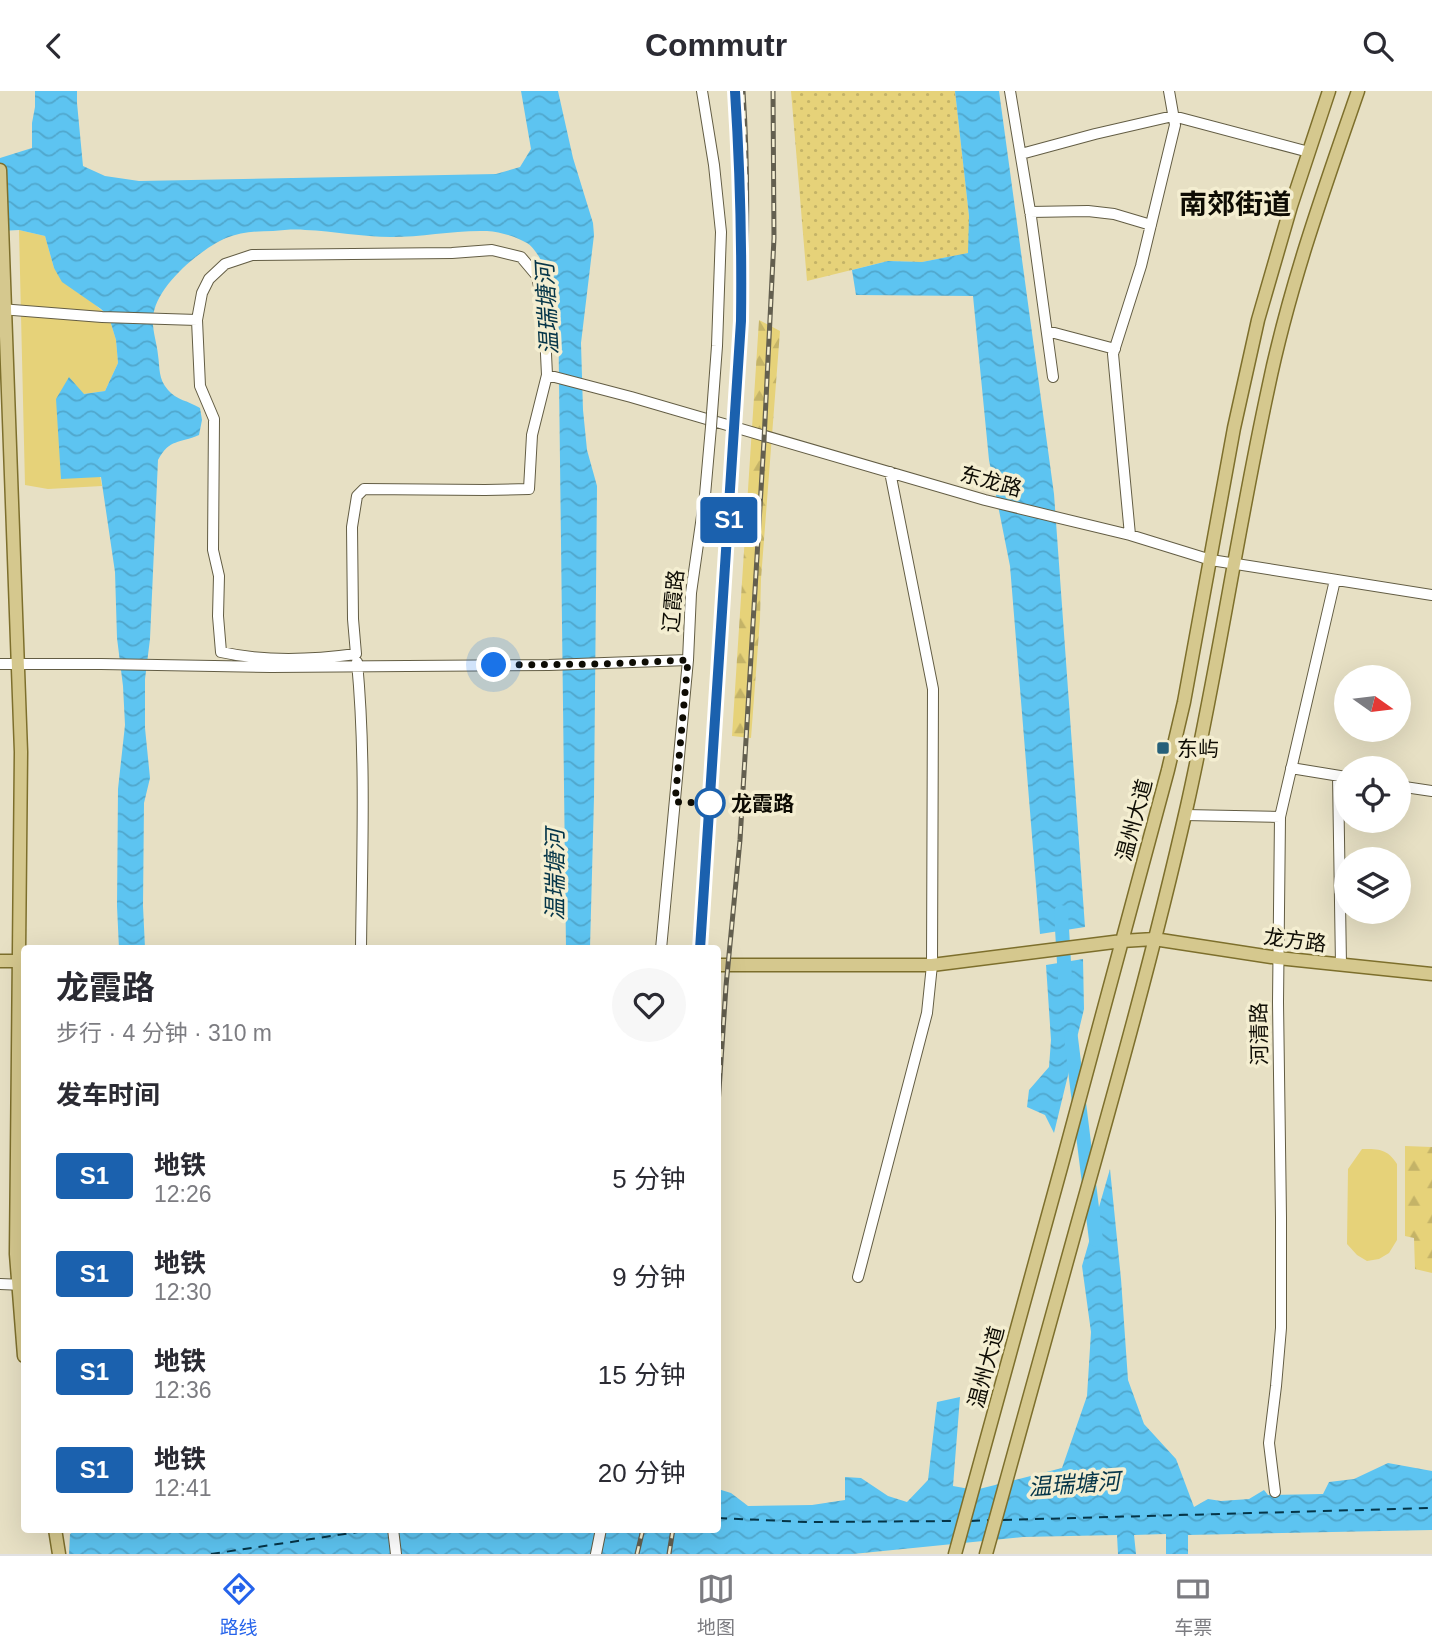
<!DOCTYPE html>
<html lang="zh">
<head>
<meta charset="utf-8">
<style>
  body { margin:0; font-family:Arial,"Noto Sans SC",sans-serif; background:#f7f7f7; color:#2b2b33; height:100vh; display:flex; flex-direction:column; font-size:26px; white-space:nowrap }
  * { box-sizing:border-box; margin:0 }
  p { font-size:23px; color:#7c7c81 }
  .icon { flex:none; width:38px; height:38px; fill:none; stroke:currentColor; stroke-width:2; stroke-linecap:round; stroke-linejoin:round }
  .map { position:relative; flex:1; overflow:hidden }
  .sheet { position:absolute; left:21px; top:854px; width:700px; height:588px; display:flex; flex-direction:column; background:#fff; border-radius:7px; box-shadow:0 7px 28px #0002 }
  .sheet>* { flex:none }
  .badge { padding:0 14px; border-radius:5px; font-size:24px; line-height:46px }
  .needle { width:46px; rotate:104deg }
  .fabs { position:absolute; left:1334px; top:574px; display:grid; gap:14px }
  .fabs a { display:grid; place-items:center; width:77px; height:77px; border-radius:50%; background:#fff; box-shadow:0 7px 28px #0002; font-size:35px }
  .you { position:absolute; width:35px; height:35px; margin:-18px; border:5px solid #fff; border-radius:50%; background:#1a73e8; box-shadow:0 0 0 10px #1a73e833 }
  .map>.badge { position:absolute; translate:-50% -50%; box-shadow:0 0 0 4px #fff }
  h2 { padding:0 35px; font-size:26px; line-height:63px }
  .round { display:grid; place-items:center; flex:none; width:74px; height:74px; border-radius:37px; background:#f7f7f7 }
  .headline { display:flex; align-items:center; justify-content:space-between; height:119px; padding:0 35px }
  h1 { font-size:33px; font-weight:700; line-height:52px }
  ul { padding:0; list-style:none }
  li { display:flex; align-items:center; gap:21px; height:98px; padding:0 35px }
  li div { flex:1 }
  li b { display:block; font-size:26px }
  li em { font-style:normal }
  li .badge { min-width:77px; font-weight:700; text-align:center }
  header { display:flex; justify-content:space-between; align-items:center; height:91px; padding:0 35px; background:#fff; font-size:32px; font-weight:700 }
  .tabs { display:flex; justify-content:space-around; align-items:center; height:98px; border-top:2px solid #e1e1e2; background:#fff; font-size:19px; color:#7c7c81 }
  .tabs a { display:grid; justify-items:center; gap:4px }
  .tabs .on { color:#2563eb }
  .map>svg:first-child { display:block }
  .grass { fill:url(#grass-dots) }
  .forest { fill:url(#forest-firs) }
  .park { fill:#e6d279 }
  .water { fill:url(#water-waves) }
  .lines { fill:none; stroke-linecap:round; stroke-linejoin:round }
  .river { stroke:#5dc4f1; stroke-width:14 }
  .ferry { stroke:#053548; stroke-width:2; stroke-dasharray:9 7; stroke-linecap:butt }
  .minor-casing { stroke:#635d44; stroke-width:12 }
  .major-casing { stroke:#7d6f2c; stroke-width:15 }
  .minor { stroke:#fff; stroke-width:10 }
  .major { stroke:#d5c88e; stroke-width:12 }
  .rail-casing { stroke:#635f4f; stroke-width:5 }
  .rail { stroke:#f4eed1; stroke-width:2.5; stroke-dasharray:8; stroke-linecap:butt }
  .minor-bridge-casing { stroke:#635d44; stroke-width:12; stroke-linecap:butt }
  .minor-bridge { stroke:#fff; stroke-width:10 }
  .line-casing { stroke:#fff; stroke-width:16 }
  .line { stroke:#1b61ae; stroke-width:10 }
  .walk { stroke:#0e0c04; stroke-width:7; stroke-dasharray:0 12.6 }
  .poi-dot { fill:#266079; stroke:#f4eed1; stroke-width:2.5 }
  .stop-dot { fill:#fff; stroke:#1b61ae; stroke-width:3.5 }
  .labels { text-anchor:middle; dominant-baseline:central; stroke-width:7; stroke-linejoin:round; paint-order:stroke }
  .street-label { font-size:21px; fill:#0e0c04; stroke:#f4eed1 }
  .poi-label { font-size:21px; fill:#0e0c04; stroke:#f4eed1; text-anchor:start }
  .stop-label { font-size:21px; font-weight:bold; fill:#0e0c04; stroke:#f4eed1; text-anchor:start }
  .water-label { font-size:23px; font-style:italic; fill:#053548; stroke:#f4eed1 }
  .district-label { font-size:28px; font-weight:bold; fill:#0e0c04; stroke:#f4eed1 }
</style>
</head>
<body>
<header><svg class="icon" aria-label="back" viewBox="0 0 24 24"><path d="M15 5l-7 7 7 7"/></svg>Commutr<svg class="icon" aria-label="search" viewBox="0 0 24 24"><circle cx="10" cy="10" r="6"/><path d="M15 15l6 6"/></svg></header>
<div class="map">
<svg width="1432" height="1463" viewBox="0 0 1432 1463">
  <defs>
    <pattern id="grass-dots" width="8" height="8" patternUnits="userSpaceOnUse" patternTransform="scale(1.75)"><rect width="8" height="8" fill="#e6d279"/><path d="M2 2h.1M6 6h.1" fill="none" stroke="#c4b367" stroke-width="1.8" stroke-linecap="round"/></pattern>
    <pattern id="forest-firs" width="22" height="20" patternUnits="userSpaceOnUse" patternTransform="scale(1.75)"><rect width="22" height="20" fill="#e6d279"/><path d="M5 1l3.5 6h-7zM16 11l3.5 6h-7z" fill="#c4b367"/></pattern>
    <pattern id="water-waves" width="16" height="10" patternUnits="userSpaceOnUse" patternTransform="scale(1.75)"><rect width="16" height="10" fill="#5dc4f1"/><path d="M0 5q4-4 8 0t8 0" fill="none" stroke="#50a7cd"/></pattern>
  </defs>
  <rect width="100%" height="100%" fill="#e7e0c4"/>
  <path class="grass" d="M791,0h164l14,125v37l-47,9 -34,-1 -81,20z"/>
  <path class="forest" d="M759,229l21,11 -19,248 -1,40 -9,119 -19,-2z
    M1405,1055l27,1v126l-17,-4 -1,-31 -9,-2z"/>
  <path class="park" d="M19,139l26,6 9,32 55,49 7,23 2,23 -13,28 -21,3 18,92 -54,3 -23,-4z
    M1362,1058c18,0 25,0 35,15v76l-8,13 -10,6 -12,2 -10,-6 -10,-11 1,-75z"/>
  <path class="water" d="M35,0h42v12l6,63 22,10 34,5 357,-7 24,-7 11,-18 -10,-58h37l15,67 20,65 1,12 -13,108 2,67 4,40 10,36 -3,312 -4,150h-24l-8,-650c-4,-13 -19,-48 -31,-55 -12,-7 -27,-11 -40,-12 -33,-1 -64,6 -96,6 -29,0 -57,-6 -86,-7 -10,-1 -21,0 -32,1 -15,0 -32,1 -47,7 -27,12 -71,49 -73,80 -1,12 4,25 5,37 2,13 0,24 10,35 8,10 21,11 32,18l2,12 -3,15c-20,9 -29,3 -41,25l-8,179 -5,40v49l5,50 -6,25 -1,103 2,42 -26,1 -2,-43 1,-117 7,-64 -2,-39 -6,-48 -2,-66 -14,-95 -40,2 -5,-80 13,-22 15,17 21,-3 13,-28 -2,-23 -7,-23 -8,-8 -39,-27 -8,-14 -9,-32 -26,-6 -19,1v-73l32,-10v-25l3,-16z
    M955,0h44l55,403 31,433 -45,7 -30,-368 -21,-106 -16,-164 -117,-1 -4,-25 36,-9 34,1 46,-9 1,-37z
    M1083,868l1,50 -30,124 -9,-18 -18,-8 2,-17 20,-23 2,-27 -5,-75z
    M1110,1078l11,110 7,101 16,44 32,35 18,48 14,-8 13,2 28,-2 15,-9 4,5 55,-1 6,-12 25,-3 34,-16 44,8v59l-244,5v19h-22v-20l-32,1 2,19h-18l-1,-19 -94,2 -170,17h-784l1,-20 7,-5h641v-40l13,4 17,13 64,-1 33,-5v-23l16,1 27,18 19,6 21,-22 9,-78 23,-5 -7,89 22,4 87,-22 25,-72 4,-64 -9,-66z"/>
  <g class="lines">
    <path class="river" d="M1061,821l4,67
      M1071,947l25,202"/>
    <path class="ferry" d="M718,1427l88,4 153,-1
      M1003,1429l429,-12
      M971,1430l19,-1
      M211,1463l167,-25"/>
    <g class="minor-casing">
      <path id="minor" d="M702,0l12,74 7,67 -4,114 -5,67
        M1010,0l21,126 22,160
        M1021,63l74,-20 78,-18 136,36
        M1030,121l58,-1 26,3 37,11
        M492,159l29,7 16,19 7,36 3,63 -15,60 -3,54 -44,1 -121,-1 -7,7 -5,31 1,92 3,35c-44,6 -91,8 -135,-2l-3,-36 1,-40 -6,-26 1,-131 -14,-33 -3,-66 5,-27 7,-14 16,-15 27,-9 200,-2z
        M0,218l102,8 95,3
        M1047,240l68,18
        M547,284l84,22 354,103 145,35 81,25 221,35
        M1130,444l-17,-181 28,-88 34,-141 -6,-34
        M357,571c9,95 5,191 4,287
        M0,573h101l170,3 278,-2 139,-5
        M1291,677l55,9
        M1338,685l3,189
        M1398,695l34,5
        M1185,724l95,2
        M661,858l27,-289 3,-67 14,-98 6,-68
        M858,1186l69,-264 5,-48 1,-276 -43,-217
        M0,1193l24,1
        M1275,1401l-6,-49 7,-57 5,-58v-111l-3,-215 2,-185 55,-237
        M393,1438l3,25
        M596,1463l5,-25"/>
    </g>
    <g class="major-casing">
      <path id="major" d="M0,79l21,582 -5,502 8,102
        M0,870h24
        M718,874h214l190,-24 32,-2 124,19 154,16
        M55,1438l4,25
        M955,1463l107,-390 106,-394 16,-68 50,-274 24,-108 33,-114 38,-115
        M986,1463c31,-109 61,-219 91,-329 39,-139 78,-278 110,-419 31,-138 51,-279 81,-417 21,-102 56,-200 90,-298"/>
    </g>
    <use href="#minor" class="minor"/>
    <use href="#major" class="major"/>
    <g class="rail-casing">
      <path id="rail" d="M701,858c12,-140 19,-279 29,-418 11,-147 23,-293 13,-440
        M718,1014l8,-119 14,-146 24,-400 10,-202 -1,-147
        M637,1463l6,-25
        M669,1463l4,-25"/>
    </g>
    <use href="#rail" class="rail"/>
    <g class="minor-bridge-casing">
      <path id="minor-bridge" d="M711,336l1,-14"/>
    </g>
    <use href="#minor-bridge" class="minor-bridge"/>
  </g>
  <g class="lines">
    <g class="line-casing">
      <path id="line" d="M700,858l41,-628c1,-77 -1,-153 -6,-230"/>
    </g>
    <use href="#line" class="line"/>
    <path class="walk" d="M494,574l109,-1 85,-4 -13,142 35,1"/>
  </g>
  <rect class="poi-dot" x="1156" y="650" width="14" height="14" rx="3.5"/>
  <circle class="stop-dot" cx="710" cy="712" r="14"/>
  <g class="labels">
    <g class="street-label">
      <text transform="translate(991 390) rotate(15)">东龙路</text>
      <text transform="translate(673 510) rotate(-85)">辽霞路</text>
      <text transform="translate(1134 729) rotate(-75)">温州大道</text>
      <text transform="translate(1295 849) rotate(7)">龙方路</text>
      <text transform="translate(1259 943) rotate(-91)">河清路</text>
      <text transform="translate(986 1276) rotate(-75)">温州大道</text>
    </g>
    <g class="poi-label">
      <text x="1177" y="657">东屿</text>
    </g>
    <g class="stop-label">
      <text x="731" y="712">龙霞路</text>
    </g>
    <g class="water-label">
      <text transform="translate(547 218) rotate(-93)">温瑞塘河</text>
      <text transform="translate(555 784) rotate(-90)">温瑞塘河</text>
      <text transform="translate(1074 1393) rotate(-4)">温瑞塘河</text>
    </g>
    <g class="district-label">
      <text x="1235" y="113">南郊街道</text>
    </g>
  </g>
</svg>
<div class="fabs">
<a><svg class="needle" viewBox="-14 -14 28 28"><path d="M0-13l5 13h-10z" fill="#e53935"/><path d="M0 13l5-13h-10z" fill="#7c7c81"/></svg></a>
<a><svg class="icon" aria-label="locate" viewBox="0 0 24 24"><circle cx="12" cy="12" r="6"/><path d="M12 2v4M12 18v4M2 12h4M18 12h4"/></svg></a>
<a><svg class="icon" aria-label="layers" viewBox="0 0 24 24"><path d="M12 4l9 5-9 5-9-5zM3 14l9 5 9-5"/></svg></a>
</div>
<div class="you" style="left:494px;top:574px"></div>
<b class="badge" style="left:729px;top:429px;background:#1b61ae;color:#fff">S1</b>
<section class="sheet">
<div class="headline"><div><h1>龙霞路</h1><p>步行 · 4 分钟 · 310 m</p></div><a class="round"><svg class="icon" aria-label="heart" viewBox="0 0 24 24"><path d="M12 20l-8-8c-3-5 5-10 8-4 3-6 11-1 8 4z"/></svg></a></div>
<h2>发车时间</h2>
<ul>
<li><span class="badge" style="background:#1b61ae;color:#fff">S1</span><div><b>地铁</b><p>12:26</p></div><em>5 分钟</em></li>
<li><span class="badge" style="background:#1b61ae;color:#fff">S1</span><div><b>地铁</b><p>12:30</p></div><em>9 分钟</em></li>
<li><span class="badge" style="background:#1b61ae;color:#fff">S1</span><div><b>地铁</b><p>12:36</p></div><em>15 分钟</em></li>
<li><span class="badge" style="background:#1b61ae;color:#fff">S1</span><div><b>地铁</b><p>12:41</p></div><em>20 分钟</em></li>
</ul>
</section>
</div>
<nav class="tabs">
<a class="on"><svg class="icon" aria-label="directions" viewBox="0 0 24 24"><path d="M12 3l9 9-9 9-9-9zM9 14v-3h6M13 9l2 2-2 2"/></svg>路线</a>
<a><svg class="icon" aria-label="map" viewBox="0 0 24 24"><path d="M3 6l6-2 6 2 6-2v14l-6 2-6-2-6 2zM9 4v14M15 6v14"/></svg>地图</a>
<a><svg class="icon" aria-label="tickets" viewBox="0 0 24 24"><path d="M3 7h18v10H3zM15 7v10"/></svg>车票</a>
</nav>
</body>
</html>
